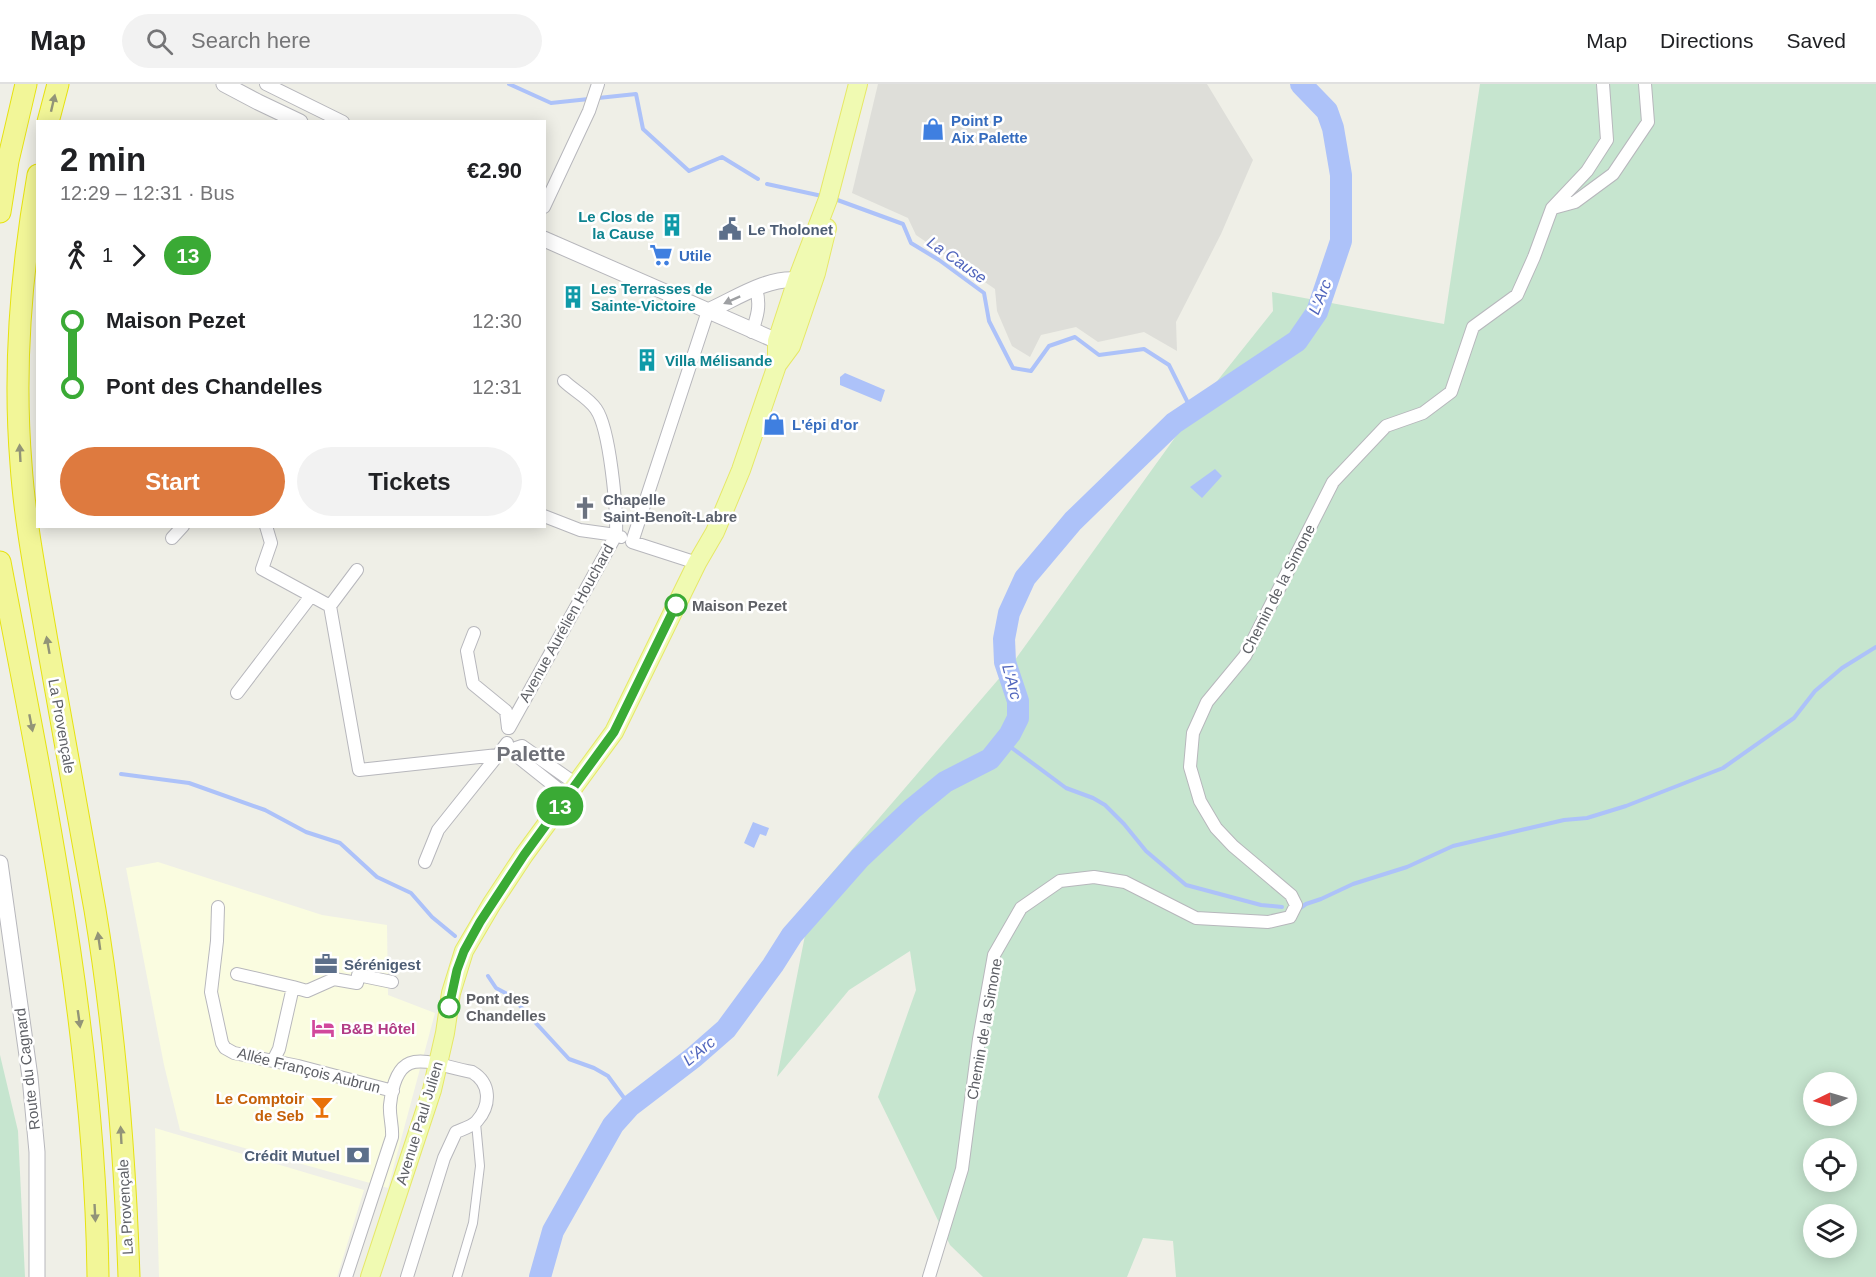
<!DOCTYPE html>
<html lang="en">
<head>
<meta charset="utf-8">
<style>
  body { margin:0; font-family:Arial,sans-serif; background:#f2f2f2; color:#202124; height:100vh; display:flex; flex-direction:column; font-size:22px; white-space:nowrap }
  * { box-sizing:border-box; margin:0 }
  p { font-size:20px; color:#757577 }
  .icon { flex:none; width:33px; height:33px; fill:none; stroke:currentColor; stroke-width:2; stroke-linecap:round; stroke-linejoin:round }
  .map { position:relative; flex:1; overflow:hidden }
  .details { position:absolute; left:36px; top:36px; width:510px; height:408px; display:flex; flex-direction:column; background:#fff; border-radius:0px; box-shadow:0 3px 15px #0003 }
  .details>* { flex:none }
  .badge { padding:0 12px; border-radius:20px; font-size:21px; line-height:39px }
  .needle { width:39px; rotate:265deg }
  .controls { position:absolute; left:1803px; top:988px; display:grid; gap:12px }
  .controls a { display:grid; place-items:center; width:54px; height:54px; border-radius:50%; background:#fff; box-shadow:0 3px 15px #0003; font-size:30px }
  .map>.badge { position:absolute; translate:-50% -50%; box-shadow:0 0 0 3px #fff }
  .legs { display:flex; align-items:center; gap:9px; height:66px; padding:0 24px; font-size:20px }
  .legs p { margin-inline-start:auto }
  .headline { display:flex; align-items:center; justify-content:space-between; height:102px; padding:0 24px }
  h1 { font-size:33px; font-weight:600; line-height:45px }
  .action { display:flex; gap:12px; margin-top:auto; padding:12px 24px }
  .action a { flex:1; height:69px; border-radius:36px; background:#de7a3f; color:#fff; font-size:24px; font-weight:600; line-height:69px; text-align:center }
  .action a+a { background:#f2f2f2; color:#202124 }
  ul { padding:0 24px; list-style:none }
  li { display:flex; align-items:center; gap:21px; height:66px; font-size:22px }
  li i { display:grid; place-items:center; width:9px; height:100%; margin:0 8px; background:currentColor }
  li i::after { content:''; width:15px; height:15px; margin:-8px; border:4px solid; border-radius:50%; background:#fff }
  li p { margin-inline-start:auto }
  li:first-child i { background:linear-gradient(#0000 50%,currentColor 0) }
  li:last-child i { background:linear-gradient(currentColor 50%,#0000 0) }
  header { display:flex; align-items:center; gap:36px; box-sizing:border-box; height:84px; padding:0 30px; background:#fff; border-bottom:2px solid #e0e0e0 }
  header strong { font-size:28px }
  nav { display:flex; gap:33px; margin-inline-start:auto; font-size:21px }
  .search { width:420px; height:54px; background:#f2f2f2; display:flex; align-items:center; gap:15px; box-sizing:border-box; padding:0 21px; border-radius:33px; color:#757577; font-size:22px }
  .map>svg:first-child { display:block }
  .commercial { fill:#fafce0 }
  .industrial { fill:#deded9 }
  .green { fill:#c6e5cf; fill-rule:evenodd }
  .water { fill:#adc2f9 }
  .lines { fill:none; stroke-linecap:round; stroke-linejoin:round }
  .stream { stroke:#adc2f9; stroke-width:4 }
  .river { stroke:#adc2f9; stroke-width:22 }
  .pedestrian-casing { stroke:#b7b7bc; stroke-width:10 }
  .minor-casing { stroke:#b7b7bc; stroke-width:14 }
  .tertiary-casing { stroke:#b7b7bc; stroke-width:17 }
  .primary-casing { stroke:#e6e867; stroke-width:20 }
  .motorway-casing { stroke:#e6e210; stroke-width:23 }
  .pedestrian { stroke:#fff; stroke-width:8 }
  .minor { stroke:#fff; stroke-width:12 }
  .tertiary { stroke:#fff; stroke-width:15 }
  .primary { stroke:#f0fab2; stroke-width:18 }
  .motorway { stroke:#f2f698; stroke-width:21 }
  .oneway { fill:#929478 }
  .oneway2 { fill:#9ea0a3 }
  .line-1-casing { stroke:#fff; stroke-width:14 }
  .line-1 { stroke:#3aaa35; stroke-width:9 }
  .stop-1-dot { fill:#fff; stroke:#3aaa35; stroke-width:3 }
  .labels { text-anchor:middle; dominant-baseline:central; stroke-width:5; stroke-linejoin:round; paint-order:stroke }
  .shop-label { font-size:15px; font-weight:bold; fill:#366cbe; stroke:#fff; text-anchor:start }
  .culture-label { font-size:15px; font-weight:bold; fill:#0d838f; stroke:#fff; text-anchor:start }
  .service-label { font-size:15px; font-weight:bold; fill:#4e5e75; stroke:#fff; text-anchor:start }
  .worship-label { font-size:15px; font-weight:bold; fill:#5b616d; stroke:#fff; text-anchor:start }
  .street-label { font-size:15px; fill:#5e6066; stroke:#fff }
  .stop-label { font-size:15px; font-weight:bold; fill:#5e6066; stroke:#fff; text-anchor:start }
  .hotel-label { font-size:15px; font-weight:bold; fill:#b23c85; stroke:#fff; text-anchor:start }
  .food-label { font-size:15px; font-weight:bold; fill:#c56008; stroke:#fff; text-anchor:end }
  .water-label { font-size:16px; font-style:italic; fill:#5065bc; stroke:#fff }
  .district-label { font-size:21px; font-weight:bold; fill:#6f7178; stroke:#fff }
</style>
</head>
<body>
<header>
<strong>Map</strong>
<div class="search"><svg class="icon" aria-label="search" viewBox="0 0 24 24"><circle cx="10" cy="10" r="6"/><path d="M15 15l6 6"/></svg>Search here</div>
<nav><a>Map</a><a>Directions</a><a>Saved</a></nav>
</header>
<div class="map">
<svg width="1876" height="1193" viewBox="0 0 1876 1193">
  <rect width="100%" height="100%" fill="#efefe7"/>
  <path class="commercial" d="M158,778l164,53 65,10 1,70 47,18 -47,175 -208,-58 -16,-65 -38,-197z
    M155,1044l209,62 -27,87h-178z"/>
  <path class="industrial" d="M878,0h329l46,76 -32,74 -45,88 1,29 -33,-19 -46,10 -22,-15 -35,8 -11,22 -18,-11 -15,-35 -2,-22 -79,-54 -8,-17 -56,-25z"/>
  <path class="green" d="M1480,0h396v1193h-700l-3,-36 -30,-3 -16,39h-144l-33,-32 -72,-148 38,-107 -6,-39 -61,39 -72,87 36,-182 202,-235 187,-260 71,-89 -1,-19 172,32zM1814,999h32v33h-32zM1814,1065h32v33h-32zM1814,1131h32v33h-32z
    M0,971l18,76 7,146h-25z"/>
  <path class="water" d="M845,289l40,17 -4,12 -41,-17v-8z
    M1215,385l7,7 -20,22 -12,-11z
    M753,738l16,6 -3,8 -6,-2 -6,14 -10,-5z"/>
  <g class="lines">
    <path class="stream" d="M509,0l42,19 85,-9 7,35 46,42 33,-14 36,22
      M767,100l55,12
      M832,114l71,26 8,19 28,17 45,33 5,28 24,47 18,3 18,-25 26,-9 24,18 45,-6 25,16 23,46
      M1004,658l62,46 27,10 12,7 19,19 22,27 40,34 75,20 21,2
      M121,690l68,9 76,27 41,22 34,11 37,34 34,16 21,24 23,19
      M1299,825l7,-5 15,-5 32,-15 54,-17 46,-21 111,-26 23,-2 39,-12 97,-38 71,-50 21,-27 27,-23 34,-21
      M488,892l8,12 15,8 58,63 25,9 14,8 22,30"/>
    <path class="river" d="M540,1193l13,-46 60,-106 17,-19 64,-49 32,-28 47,-64 19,-30 68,-77 52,-49 33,-27 45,-23 20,-25 8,-16v-17l-13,-39 -1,-23 5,-26 16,-35 48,-57 101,-98 123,-82 20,-29 24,-71v-66l-8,-47 -6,-17 -26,-27"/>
    <g class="pedestrian-casing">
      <path id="pedestrian" d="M457,1193l16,-54 7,-57 -4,-43"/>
    </g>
    <g class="minor-casing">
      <path id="minor" d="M266,0l77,38
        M544,123l45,-96 9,-27
        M1553,124l22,-6 38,-28 35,-52 -3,-38
        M752,248c5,-15 9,-27 4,-43
        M544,432l36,14 36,5c1,-26 -6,-106 -20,-126 -7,-11 -23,-19 -32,-28
        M266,442l5,17 -9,26 68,37 29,164 139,-15 9,-12
        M172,454l11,-12
        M697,479l-65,-21 76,-231
        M330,522l27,-36
        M474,549l-7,18 6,33 33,27 2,17
        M237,609l74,-97
        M509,644l107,-193 5,2
        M567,712l-49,-39 -2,-9 6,-2 54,38
        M425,778l13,-32 60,-75
        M218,823l-1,34 -6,51 11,51 3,5 9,5 64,13 95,25
        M237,890l56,13 -14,62 -6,12
        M293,903l14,4 27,-12 23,4 1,-8 34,7
        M346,1193l46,-140c1,-11 -3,-21 -2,-32 7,-64 38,-41 82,-33 19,11 19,33 5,49 -4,5 -14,8 -21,11l-12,26 -37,119
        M929,1193l33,-108 17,-130 15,-84 27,-47 39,-27 34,-4 31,5 71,36 72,4 22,-5 6,-12 -5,-10 -58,-49 -17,-18 -16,-27 -10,-34 3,-34 14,-31 38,-46 88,-174 53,-56 37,-13 28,-21 22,-65 44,-32 17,-38 18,-49 35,-37 20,-31 -4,-56"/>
    </g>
    <g class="tertiary-casing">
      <path id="tertiary" d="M224,0l34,18 42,20
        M544,155l233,102
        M708,227c27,-12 59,-34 89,-31l4,7
        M0,779l30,214 7,75v125"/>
    </g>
    <g class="primary-casing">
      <path id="primary" d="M777,281l14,-19 25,-73 11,-45
        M370,1193l62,-187 13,-57 6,-40 13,-42 27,-46 33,-50 90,-123 83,-169 18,-31 26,-62 36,-105v-24l20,-61 31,-81 30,-115"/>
    </g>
    <g class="motorway-casing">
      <path id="motorway" d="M48,38l10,-38
        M38,91c-17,96 -25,192 -17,289 4,59 16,118 26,177 16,90 32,179 48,269 20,121 30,244 34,367
        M0,128l8,-51 18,-77
        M0,478c45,236 95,474 98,715"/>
    </g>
    <use href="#pedestrian" class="pedestrian"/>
    <use href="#minor" class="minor"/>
    <use href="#tertiary" class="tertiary"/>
    <use href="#primary" class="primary"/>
    <use href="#motorway" class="motorway"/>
  </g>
  <defs><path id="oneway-solid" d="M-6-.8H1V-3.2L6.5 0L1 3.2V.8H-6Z" transform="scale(1.5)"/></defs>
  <g class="oneway">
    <use href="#oneway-solid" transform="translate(53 19) rotate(-77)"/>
    <use href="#oneway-solid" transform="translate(20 369) rotate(-93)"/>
    <use href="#oneway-solid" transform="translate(48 561) rotate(-100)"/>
    <use href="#oneway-solid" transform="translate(31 639) rotate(79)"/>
    <use href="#oneway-solid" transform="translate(99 857) rotate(-98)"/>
    <use href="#oneway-solid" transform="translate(79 935) rotate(82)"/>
    <use href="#oneway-solid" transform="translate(121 1051) rotate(-93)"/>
    <use href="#oneway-solid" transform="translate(95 1129) rotate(87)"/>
  </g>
  <use class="oneway2" href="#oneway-solid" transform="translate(732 216) rotate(156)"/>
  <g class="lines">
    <g class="line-1-casing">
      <path id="line-1" d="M449,923l8,-37 7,-19 16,-29 44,-67 90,-123 62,-127"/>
    </g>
    <use href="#line-1" class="line-1"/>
  </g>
  <defs>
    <g id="shop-bare" transform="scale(1.8)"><path d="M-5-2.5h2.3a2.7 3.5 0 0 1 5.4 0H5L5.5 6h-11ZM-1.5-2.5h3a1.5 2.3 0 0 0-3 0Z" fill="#3f7fe0" stroke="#fff" stroke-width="2.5" paint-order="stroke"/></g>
    <g id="building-bare" transform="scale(1.8)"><path d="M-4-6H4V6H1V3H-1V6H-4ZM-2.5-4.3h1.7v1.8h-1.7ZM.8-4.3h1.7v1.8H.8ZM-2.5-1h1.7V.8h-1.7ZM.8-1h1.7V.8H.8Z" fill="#0f9aa8" stroke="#fff" stroke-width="2.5" paint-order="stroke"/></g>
    <g id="civic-bare" transform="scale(1.8)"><path d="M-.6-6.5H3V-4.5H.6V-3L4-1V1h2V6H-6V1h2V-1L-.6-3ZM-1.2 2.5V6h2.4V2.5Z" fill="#5c6f8a" stroke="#fff" stroke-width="2.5" paint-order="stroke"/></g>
    <g id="supermarket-bare" transform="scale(1.8)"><path d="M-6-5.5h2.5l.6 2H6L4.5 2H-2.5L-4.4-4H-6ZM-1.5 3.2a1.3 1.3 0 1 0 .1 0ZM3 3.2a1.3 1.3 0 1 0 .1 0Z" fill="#3f7fe0" stroke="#fff" stroke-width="2.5" paint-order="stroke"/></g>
    <g id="church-bare" transform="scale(1.8)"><path d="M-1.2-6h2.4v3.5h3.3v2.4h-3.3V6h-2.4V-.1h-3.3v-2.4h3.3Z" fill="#6b7280" stroke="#fff" stroke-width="2.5" paint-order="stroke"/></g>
    <g id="office-bare" transform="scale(1.8)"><path d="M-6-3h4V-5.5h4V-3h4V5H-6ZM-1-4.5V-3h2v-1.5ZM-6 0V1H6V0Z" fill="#5c6f8a" stroke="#fff" stroke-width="2.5" paint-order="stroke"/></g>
    <g id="hotel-bare" transform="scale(1.8)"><path d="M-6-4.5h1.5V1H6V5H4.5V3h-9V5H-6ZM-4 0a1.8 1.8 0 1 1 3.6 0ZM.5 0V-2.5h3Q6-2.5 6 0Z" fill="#d1479c" stroke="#fff" stroke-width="2.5" paint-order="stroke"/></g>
    <g id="bar-bare" transform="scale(1.8)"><path d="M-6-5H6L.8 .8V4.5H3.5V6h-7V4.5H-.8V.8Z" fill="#e8710a" stroke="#fff" stroke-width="2.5" paint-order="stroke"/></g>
    <g id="bank-bare" transform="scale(1.8)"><path d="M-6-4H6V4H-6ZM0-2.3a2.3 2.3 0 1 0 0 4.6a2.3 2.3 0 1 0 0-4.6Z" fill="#5c6f8a" stroke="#fff" stroke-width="2.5" paint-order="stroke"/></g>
  </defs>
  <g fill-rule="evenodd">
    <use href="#shop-bare" x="933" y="45"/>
    <use href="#building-bare" x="672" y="141"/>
    <use href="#civic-bare" x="730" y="145"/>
    <use href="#supermarket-bare" x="661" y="171"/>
    <use href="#building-bare" x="573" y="213"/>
    <use href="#building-bare" x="647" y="276"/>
    <use href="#shop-bare" x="774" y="340"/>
    <use href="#church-bare" x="585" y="424"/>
    <use href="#office-bare" x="326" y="880"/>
    <use href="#hotel-bare" x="323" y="944"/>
    <use href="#bar-bare" x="322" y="1023"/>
    <use href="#bank-bare" x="358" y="1071"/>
  </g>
  <g class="stop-1-dot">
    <circle cx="676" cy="521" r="10"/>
    <circle cx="449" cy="923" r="10"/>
  </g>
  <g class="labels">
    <g class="shop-label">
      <text x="951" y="36">Point P<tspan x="951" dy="17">Aix Palette</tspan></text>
      <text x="679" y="171">Utile</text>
      <text x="792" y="340">L'épi d'or</text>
    </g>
    <g class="culture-label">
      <text x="654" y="132" text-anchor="end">Le Clos de<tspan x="654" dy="17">la Cause</tspan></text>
      <text x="591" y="204">Les Terrasses de<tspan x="591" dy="17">Sainte-Victoire</tspan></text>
      <text x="665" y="276">Villa Mélisande</text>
    </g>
    <g class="service-label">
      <text x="748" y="145">Le Tholonet</text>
      <text x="344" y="880">Sérénigest</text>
      <text x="340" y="1071" text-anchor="end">Crédit Mutuel</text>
    </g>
    <g class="worship-label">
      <text x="603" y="415">Chapelle<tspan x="603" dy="17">Saint-Benoît-Labre</tspan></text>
    </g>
    <g class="street-label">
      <text transform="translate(1278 505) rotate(-63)">Chemin de la Simone</text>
      <text transform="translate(566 539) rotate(-61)">Avenue Aurélien Houchard</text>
      <text transform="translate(62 642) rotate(80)">La Provençale</text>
      <text transform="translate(984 945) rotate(-80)">Chemin de la Simone</text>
      <text transform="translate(27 985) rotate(-97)">Route du Cagnard</text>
      <text transform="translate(309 986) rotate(14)">Allée François Aubrun</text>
      <text transform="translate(419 1039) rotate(-73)">Avenue Paul Julien</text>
      <text transform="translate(125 1123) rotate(-93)">La Provençale</text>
    </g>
    <g class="stop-label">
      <text x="692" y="521">Maison Pezet</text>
      <text x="466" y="914">Pont des<tspan x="466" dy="17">Chandelles</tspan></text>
    </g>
    <g class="hotel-label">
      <text x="341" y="944">B&amp;B Hôtel</text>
    </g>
    <g class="food-label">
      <text x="304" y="1014">Le Comptoir<tspan x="304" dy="17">de Seb</tspan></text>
    </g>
    <g class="water-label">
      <text transform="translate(957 176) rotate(35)">La Cause</text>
      <text transform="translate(1320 213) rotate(-68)">L'Arc</text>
      <text transform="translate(1012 598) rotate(75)">L'Arc</text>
      <text transform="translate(699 967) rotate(-39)">L'Arc</text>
    </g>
    <g class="district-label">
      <text x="531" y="669">Palette</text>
    </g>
  </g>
</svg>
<div class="controls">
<a><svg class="needle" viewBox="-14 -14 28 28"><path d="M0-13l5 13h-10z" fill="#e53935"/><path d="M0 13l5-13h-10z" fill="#757577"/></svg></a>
<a><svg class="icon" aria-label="locate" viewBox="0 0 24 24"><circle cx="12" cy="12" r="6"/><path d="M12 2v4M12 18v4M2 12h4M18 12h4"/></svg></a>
<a><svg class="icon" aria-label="layers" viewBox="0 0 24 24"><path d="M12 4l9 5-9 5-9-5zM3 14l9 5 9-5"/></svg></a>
</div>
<b class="badge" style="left:560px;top:722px;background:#3aaa35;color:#fff">13</b>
<section class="details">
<div class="headline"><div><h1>2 min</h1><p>12:29 – 12:31 · Bus</p></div><b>€2.90</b></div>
<div class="legs"><svg class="icon" aria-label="walk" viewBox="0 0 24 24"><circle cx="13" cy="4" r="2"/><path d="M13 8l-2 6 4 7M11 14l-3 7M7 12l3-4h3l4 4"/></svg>1<svg class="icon" aria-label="forward" viewBox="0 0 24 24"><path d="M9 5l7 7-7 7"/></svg><b class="badge" style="background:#3aaa35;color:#fff">13</b></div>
<ul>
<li><i style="color:#3aaa35"></i><b>Maison Pezet</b><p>12:30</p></li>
<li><i style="color:#3aaa35"></i><b>Pont des Chandelles</b><p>12:31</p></li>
</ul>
<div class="action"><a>Start</a><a>Tickets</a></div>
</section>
</div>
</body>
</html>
